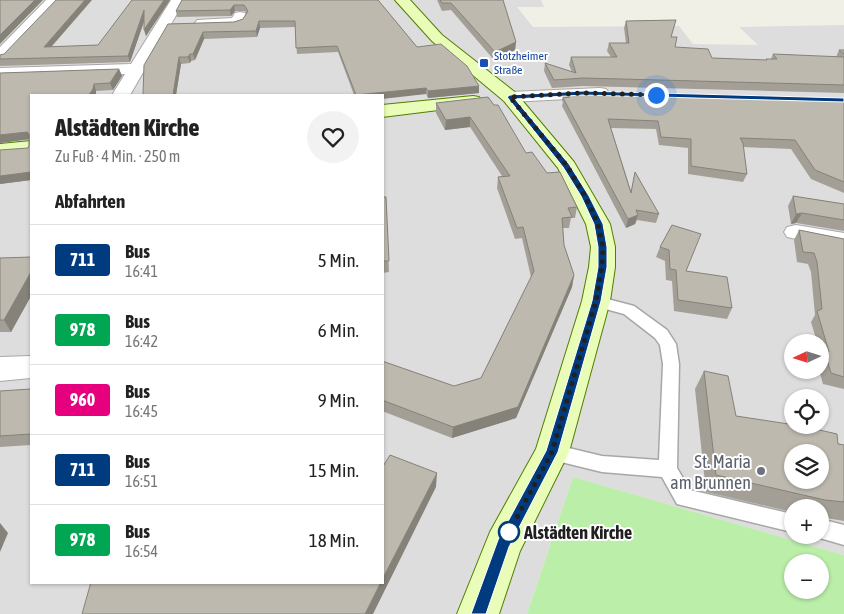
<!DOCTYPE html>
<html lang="de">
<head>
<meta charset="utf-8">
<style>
  body { margin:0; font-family:"Asap Condensed",sans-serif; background:#f2f2f2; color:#222; height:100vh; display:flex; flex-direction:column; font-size:19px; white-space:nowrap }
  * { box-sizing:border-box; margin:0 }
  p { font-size:16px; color:#767676 }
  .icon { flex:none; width:28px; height:28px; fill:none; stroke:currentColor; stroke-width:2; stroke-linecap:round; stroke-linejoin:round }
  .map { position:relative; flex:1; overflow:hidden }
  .sheet { position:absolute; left:30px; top:94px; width:354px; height:490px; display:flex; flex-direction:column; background:#fff; border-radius:0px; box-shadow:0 1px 4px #0004 }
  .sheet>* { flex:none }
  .badge { padding:0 10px; border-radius:4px; font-size:18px; line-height:32px }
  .needle { width:32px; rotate:266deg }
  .tools { position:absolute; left:784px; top:334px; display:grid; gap:10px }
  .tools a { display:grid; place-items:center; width:45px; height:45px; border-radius:50%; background:#fff; box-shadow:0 1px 4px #0004; font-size:25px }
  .you { position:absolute; width:25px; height:25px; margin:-12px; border:4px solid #fff; border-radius:50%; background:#1a73e8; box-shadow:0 0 0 8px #1a73e833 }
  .map>.badge { position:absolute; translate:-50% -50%; box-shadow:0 0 0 2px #fff }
  h2 { padding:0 25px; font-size:19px; line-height:45px }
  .round { display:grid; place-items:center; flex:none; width:52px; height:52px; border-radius:26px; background:#f2f2f2 }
  .summary { display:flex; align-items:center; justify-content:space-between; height:85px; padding:0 25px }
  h1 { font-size:24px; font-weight:800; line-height:38px }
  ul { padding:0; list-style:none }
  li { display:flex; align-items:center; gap:15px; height:70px; padding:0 25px; border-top:1px solid #e0e0e0 }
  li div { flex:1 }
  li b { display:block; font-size:19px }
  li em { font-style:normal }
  li .badge { min-width:55px; font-weight:700; text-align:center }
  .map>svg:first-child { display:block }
  .residential { fill:#dedddd; fill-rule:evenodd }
  .grass { fill:#baeea9; fill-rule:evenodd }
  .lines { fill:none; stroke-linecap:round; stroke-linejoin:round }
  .lane-casing { stroke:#a7a7a7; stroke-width:3 }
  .street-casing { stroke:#a7a7a7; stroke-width:2 }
  .secondary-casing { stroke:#517e00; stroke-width:2 }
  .lane { fill:#fff; fill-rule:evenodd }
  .street { fill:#fff; fill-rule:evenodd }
  .secondary { fill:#e9fdb8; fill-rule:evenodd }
  .wall { fill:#a39f96 }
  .shaded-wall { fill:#85827a }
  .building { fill:#beb9af; stroke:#85827a; fill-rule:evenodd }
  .line { fill:#003b80; stroke:#fff }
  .walk { stroke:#202020; stroke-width:5; stroke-dasharray:0 9 }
  .transit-dot { fill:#1a4fb4; stroke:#fff; stroke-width:2 }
  .worship-dot { fill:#6b7280; stroke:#fff; stroke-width:2 }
  .stop-dot { fill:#fff; stroke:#003b80; stroke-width:2.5 }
  .labels { text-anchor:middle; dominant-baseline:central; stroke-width:4; stroke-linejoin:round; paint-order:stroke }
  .far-transit-label { font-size:12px; fill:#164399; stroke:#fff; text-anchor:start }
  .near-worship-label { font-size:18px; fill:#5b616d; stroke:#fff; text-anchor:end }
  .near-stop-label { font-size:18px; font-weight:bold; fill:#202020; stroke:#fff; text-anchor:start }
</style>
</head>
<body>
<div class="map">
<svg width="844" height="614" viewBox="0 0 844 614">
  <rect width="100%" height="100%" fill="#f1f0e6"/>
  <path class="residential" d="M0,0h541l3,7h-27l16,20 146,-1 14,18 65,1 -19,-18 105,-2v530l-271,-78 -46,137h-527zM31,95h351v487h-351zM792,342h28v28h-28zM792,398h28v27h-28zM792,452h28v28h-28zM792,508h28v27h-28z"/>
  <path class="grass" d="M573,477l271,78v59h-317zM792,562h28v28h-28z"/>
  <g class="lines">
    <g class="lane-casing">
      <path id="lane" d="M596,296l38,10 33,24 9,14 3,20 -2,104 13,22 102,24v18l-115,-28 -15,-27 -60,-5 -57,-14 -2,-6 2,-6 7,-2 50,12 57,4 4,-96 -3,-19 -5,-7 -31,-24 -33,-9 -2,-4 2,-4z
        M820,519l24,6v20l-31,-9 7,-1z"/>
    </g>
    <g class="street-casing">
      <path id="street" d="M46,0h15l-55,59 -6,2v-14z
        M171,0h14l-55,95h-18l13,-21 -125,4v-10l131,-4z
        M240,12l5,1 2,3 -7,9 -38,2 -5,-1 -2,-3 2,-3 35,-2 3,-5z
        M600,88l6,1 3,4 -3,4 -96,5 -6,-1 -3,-4 3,-4 6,-1z
        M796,225l48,8v16l-57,-12 -3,-5 3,-5z
        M31,356v22l-31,3v-24z"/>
    </g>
    <g class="secondary-casing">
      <path id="secondary" d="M395,0h15l32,35 74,58 58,69 36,62 5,23v20l-5,34 -41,151 -49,99 -21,63h-42l33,-82 46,-83 46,-148 7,-34 2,-20 -5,-23 -28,-56 -54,-67 -72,-60z
        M473,96l6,1 3,4 -3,4 -97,12v-12z
        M31,141v12l-31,3v-12z"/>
    </g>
    <use href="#lane" class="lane"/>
    <use href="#street" class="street"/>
    <use href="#secondary" class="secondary"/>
  </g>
  <path class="wall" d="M170,0l-24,36 -2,-15 -14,41 -130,4v-11l52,-8 46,-2z
    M182,0h196l39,47 62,39v7l-51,5 -2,-4 -72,1 -16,-43 -41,2 -2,-27 -35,1 -3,9 -53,2 -9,21 -4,1 -1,2 -9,1 -5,31h-33l25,-71 66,-2 9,-3 3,-6 -1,-2h-10l-4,5 -54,1 -1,-6z
    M437,0h66l13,42 -1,8 -21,10 -43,-50 -9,1z
    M676,20l-5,17 4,10 37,11 54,2v-1h5l2,-5 63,3 3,-7h5v43l-261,-7 -31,2 -8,-17 1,-8 27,9 -3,-7 2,-8h40l-4,-6 2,-8h17l-2,-15 2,-7z
    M119,69l3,7 -9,14 -82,5v85l-31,4v-34l28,-2 1,-2v-7l-29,4v-70z
    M563,93l281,6v94l-33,-14 -20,-30 -48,-2 4,27 -4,8 -55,-8v-26l-29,-3 -3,-16 -45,-1 20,63 4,-19 24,42 -3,9 -19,-3 -2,4 -9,4 -64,-122 1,-4 -1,-1z
    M488,97l38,56 21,20 30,34 -2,11h-4l-2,10h-6l1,17 10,30 -2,12 -56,131 -64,20 -70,-27v-50l72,25 27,-8 50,-101 -9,-39 -7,1 -18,-51 1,-11 4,-1 -32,-49 -25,3 -9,-17v-10z
    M793,196l51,8v27l-48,-8 -5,1 -3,-18z
    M382,197h4l3,75 -7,1z
    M672,225l14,46 46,37 -5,11 -53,-8 -2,-30 -6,-1 -1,-19 -9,-4 4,-10z
    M799,230l45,9v150l-21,-5 -4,-14 1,-9 1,-2 -1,-4v-13h-3l-6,-20 4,-7 -4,-43 -3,-8 -11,-2 -3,-22z
    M31,257v39l-20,36h-11v-74z
    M704,371l32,45 108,29v76l-24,-4v-9h-28v4l-86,-20 -11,-103z
    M31,389v56l-31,2v-56z"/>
  <path class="shaded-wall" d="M35,0h8l-43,44v-9z
    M85,0h7l-46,53 -2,-6z
    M164,0h6l-24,36 -2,-6z
    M234,5l1,6 -4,5 -1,-6z
    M144,10l2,6 -16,46 -2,-6z
    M259,21l1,7 -3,9 -1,-6z
    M203,32l1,7 -9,21 -2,-6z
    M516,42l-1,8 -21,10 1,-8z
    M190,54l1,7 -1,2 -2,-6z
    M179,57l2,7 -5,31h-3z
    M119,69l3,7 -9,14 -3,-7z
    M94,84l2,7v4h-7z
    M479,86v7l-51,5v-7z
    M426,88v6l-44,5v-4h-26z
    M470,117v10l-25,3 1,-10z
    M27,132l4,7 -31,4v-8z
    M31,172v8l-31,4v-8z
    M802,213l-6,10 -5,1 5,-10z
    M638,215l-3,9 -9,4 2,-9z
    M31,272v24l-20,36 -7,-12z
    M574,275l-2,12 -56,131 -64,20 1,-11z
    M437,473l-1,14 -63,127h-8l16,-32h1v-2z
    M0,523l8,10 -8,19z"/>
  <path class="building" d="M0,0h35l-35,35z
    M56,0h29l-41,47 54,-2 34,-45h32l-20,30v-20l-16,46 -128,3v-4l4,-1z
    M182,0h196l39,47 24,-3 26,22 12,20 -51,5 -2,-3 -70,7 -19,-49 -41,2 -1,-27h-36l-3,10 -53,1 -10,22h-3l-2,3h-9l-6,38h-30l1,-30 24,-41 66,-2 9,-3 5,-8 -4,-6h-10l-4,5 -54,1z
    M440,0h63l13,42 -21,10 -44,-49h-9z
    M676,20l-5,17h6l-2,10 33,2 4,9 55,2 -1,-1h11l-4,-5 71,3v28l-260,-7 -30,2 -9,-17 31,10 -5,-16h46l-8,-14h20l-3,-22z
    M839,50h5v4z
    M119,69l-9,14 -16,1 -1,5 -4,6h-58v77l-31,4v-26l28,-2 1,-2v-12l-2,-2 -27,3v-62z
    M585,92l259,7v83l-29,-12 -20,-30 -55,-2 3,5 4,31 -56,-8v-27l-30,-2 -3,-16 -50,-2 23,74 4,-21 24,42 -23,-4 2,5 -10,4 -65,-121 7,-1 -7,-4z
    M488,97l6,8h4l28,48 6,-1 15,21 13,-1 17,35 -9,1 4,9 -10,1 2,27 10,30 -56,132 -65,20 -71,-27v-39l72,25 27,-8 53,-107 -11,-44 -6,1 -19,-51 12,-1 -40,-59 -24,3 -10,-17z
    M793,196l51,8v16l-42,-7 -6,1z
    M382,197h4l3,64h-7z
    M672,225l29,9 -15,37 41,6 5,31 -54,-8 -2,-30 -6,-1 -1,-19 -9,-3z
    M799,230l45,9v138l-13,-4 -6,-20 4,-1 -12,-41 5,-2 -5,-47 -3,-9 -11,-1z
    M31,257v15l-27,48h-4v-62z
    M704,371l24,5 8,40 66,10 35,8 1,10 6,1v57l-19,-2 -109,-25zM792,452h28v28h-28z
    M31,389v45l-31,2v-45z
    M390,455l47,18 -55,107v-112z
    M91,582h290l-16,32h-283z"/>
  <path class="line" d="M583,91l261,7v4l-261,-7 -68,4 54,65 20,32 14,28 4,23v20l-6,34 -43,151 -49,95 -23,67h-15l27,-74 48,-89 46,-150 6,-34v-20l-4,-23 -13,-28 -18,-29 -56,-70 3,-2z"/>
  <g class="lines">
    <path class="walk" d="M509,532l43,-80 44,-151 6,-34 1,-20 -5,-23 -13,-28 -18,-30 -57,-69 73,-4 73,2"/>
  </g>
  <rect class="transit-dot" x="479" y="58" width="10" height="10" rx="2.5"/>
  <circle class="worship-dot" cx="761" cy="471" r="5"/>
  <circle class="stop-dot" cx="509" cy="532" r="10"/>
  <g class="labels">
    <g class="far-transit-label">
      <text x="494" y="56">Stotzheimer<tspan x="494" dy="14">Straße</tspan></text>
    </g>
    <g class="near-worship-label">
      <text x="751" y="461">St. Maria<tspan x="751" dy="21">am Brunnen</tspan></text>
    </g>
    <g class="near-stop-label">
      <text x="524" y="532">Alstädten Kirche</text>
    </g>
  </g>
</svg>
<div class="tools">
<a><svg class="needle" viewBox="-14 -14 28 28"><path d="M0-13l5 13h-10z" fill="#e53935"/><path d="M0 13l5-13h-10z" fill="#767676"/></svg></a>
<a><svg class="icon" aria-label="locate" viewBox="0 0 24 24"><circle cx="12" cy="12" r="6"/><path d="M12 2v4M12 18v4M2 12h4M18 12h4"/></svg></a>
<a><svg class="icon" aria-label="layers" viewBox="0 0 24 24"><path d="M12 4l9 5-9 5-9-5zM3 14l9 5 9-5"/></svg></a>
<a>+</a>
<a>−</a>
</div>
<div class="you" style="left:656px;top:95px"></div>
<section class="sheet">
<div class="summary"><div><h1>Alstädten Kirche</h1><p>Zu Fuß · 4 Min. · 250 m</p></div><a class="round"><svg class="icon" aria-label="heart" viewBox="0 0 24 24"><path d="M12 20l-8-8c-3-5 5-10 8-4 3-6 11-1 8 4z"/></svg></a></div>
<h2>Abfahrten</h2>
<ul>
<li><span class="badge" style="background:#003b80;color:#fff">711</span><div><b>Bus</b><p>16:41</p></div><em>5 Min.</em></li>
<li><span class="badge" style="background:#00a651;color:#fff">978</span><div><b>Bus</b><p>16:42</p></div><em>6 Min.</em></li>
<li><span class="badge" style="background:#e6007e;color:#fff">960</span><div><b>Bus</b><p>16:45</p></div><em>9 Min.</em></li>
<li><span class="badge" style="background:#003b80;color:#fff">711</span><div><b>Bus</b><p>16:51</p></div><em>15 Min.</em></li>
<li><span class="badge" style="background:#00a651;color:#fff">978</span><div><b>Bus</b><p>16:54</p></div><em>18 Min.</em></li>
</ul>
</section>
</div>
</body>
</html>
